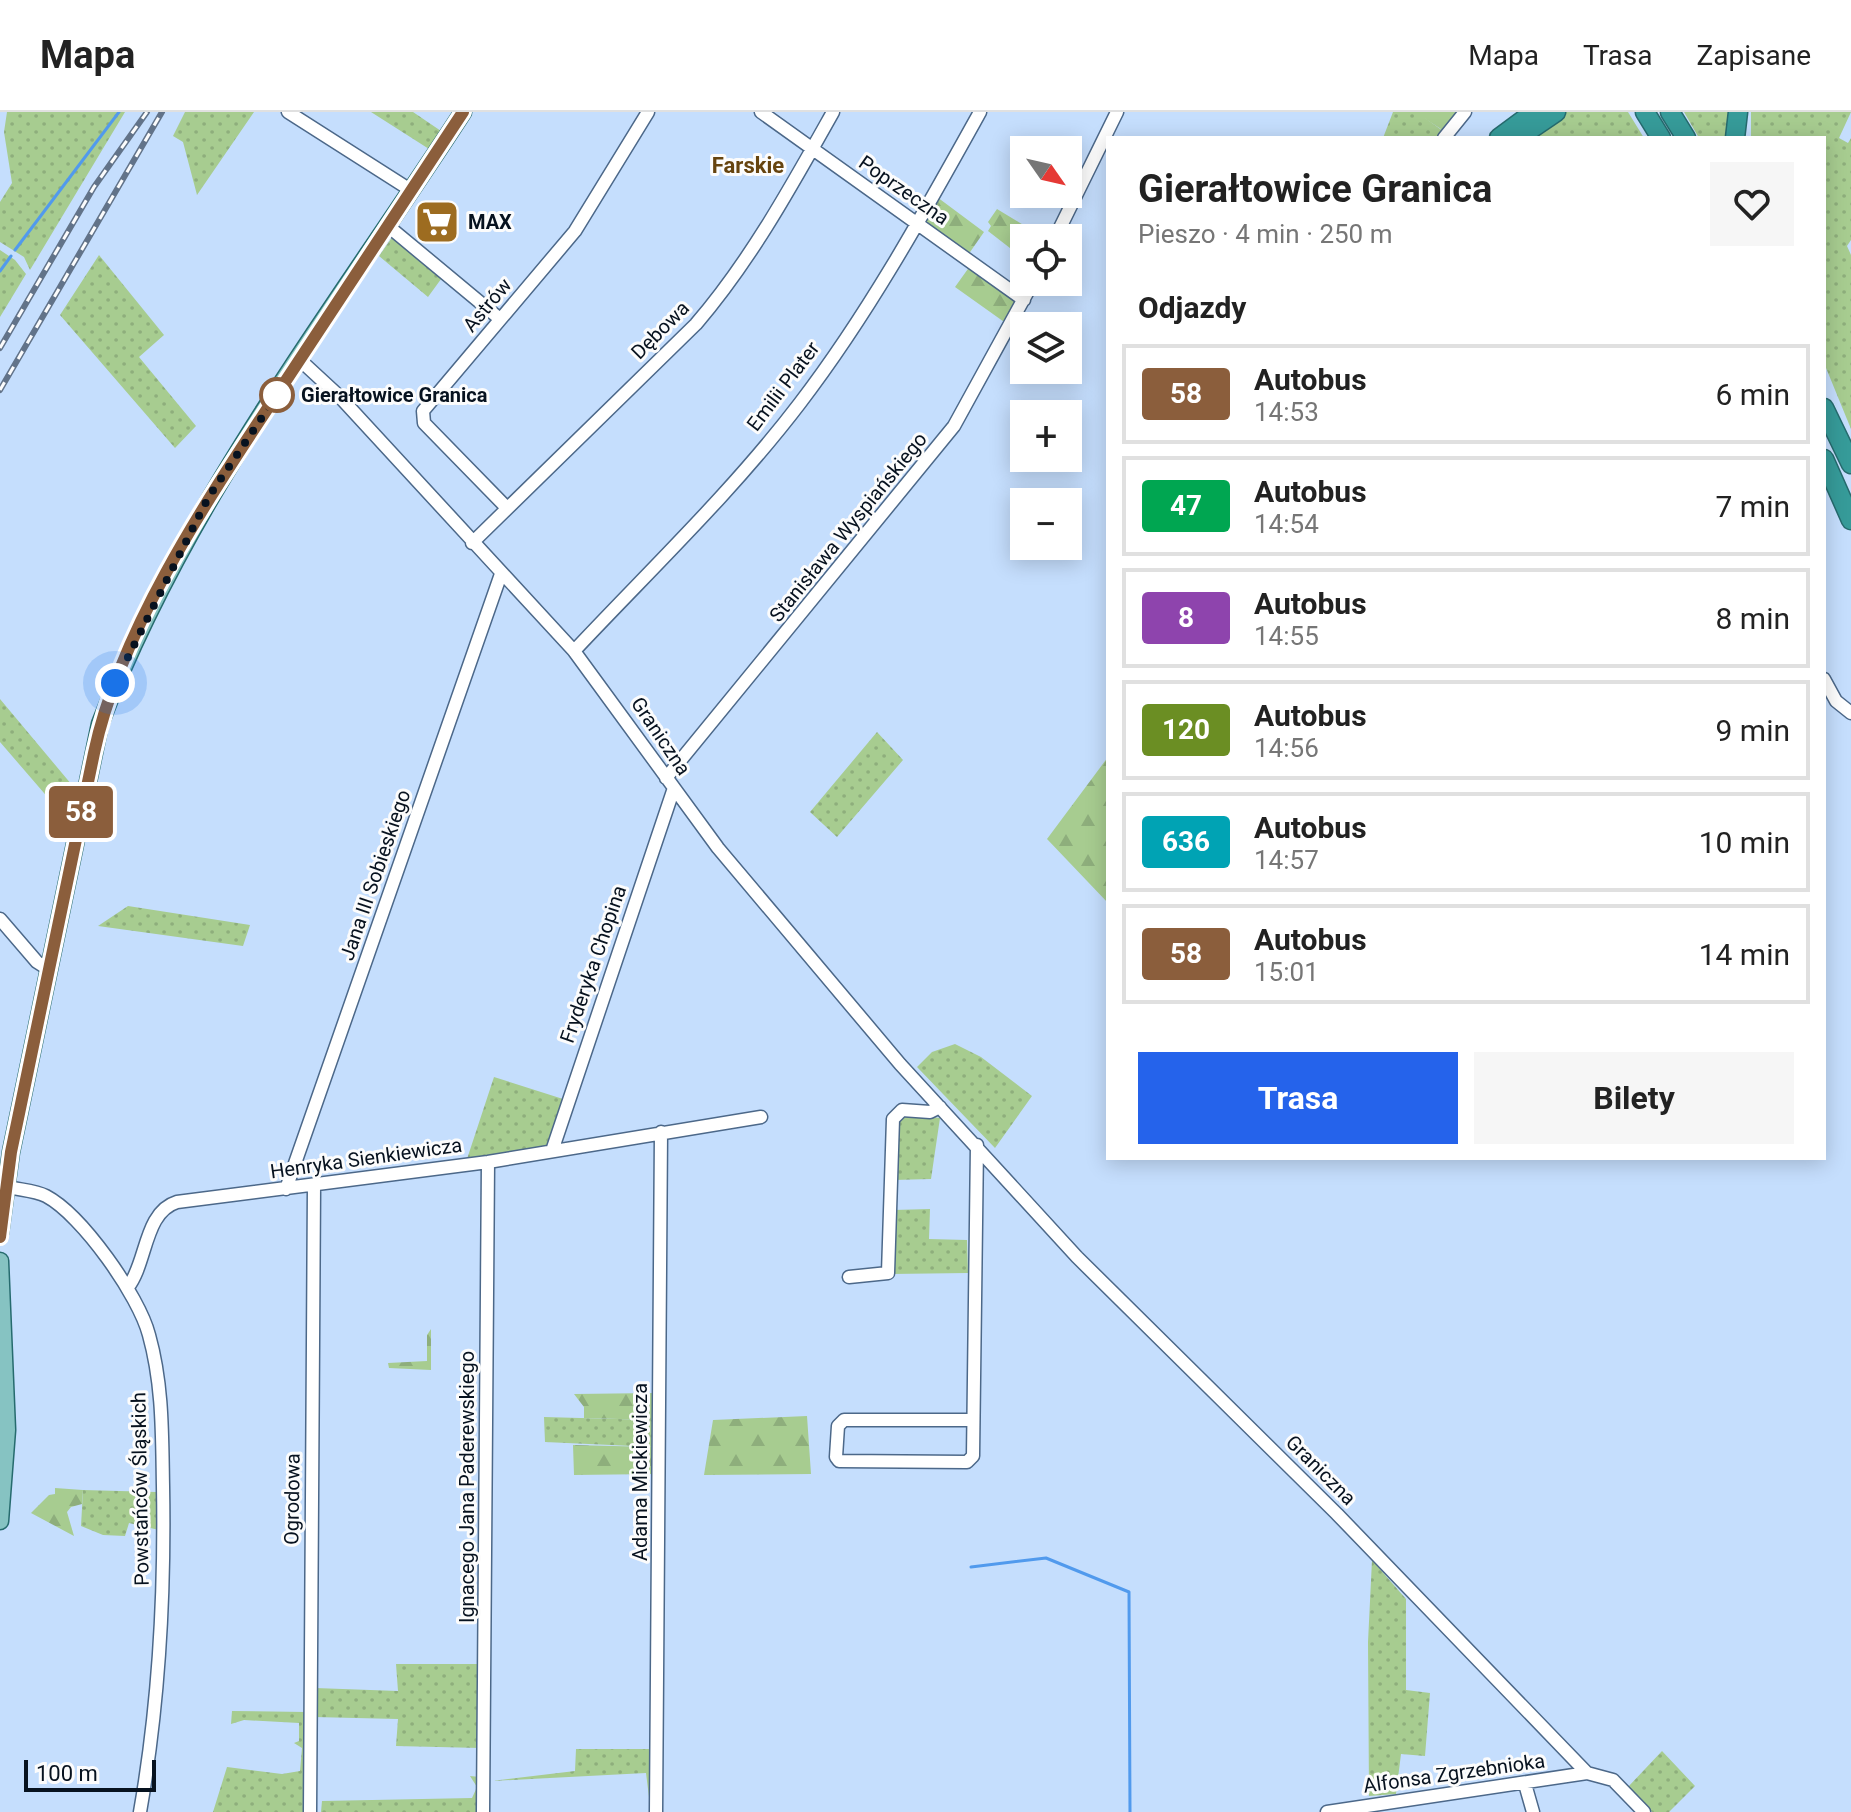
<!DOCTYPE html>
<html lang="pl">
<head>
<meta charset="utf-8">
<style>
  body { margin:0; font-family:Roboto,sans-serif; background:#f6f6f6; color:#222; height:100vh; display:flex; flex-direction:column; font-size:30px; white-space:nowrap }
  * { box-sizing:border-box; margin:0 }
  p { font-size:26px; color:#767676 }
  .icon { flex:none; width:44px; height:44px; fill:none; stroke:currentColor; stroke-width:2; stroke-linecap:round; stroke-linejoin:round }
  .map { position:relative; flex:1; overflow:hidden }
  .drawer { position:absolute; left:1106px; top:24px; width:720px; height:1024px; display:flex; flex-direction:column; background:#fff; border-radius:0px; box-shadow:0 4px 20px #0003 }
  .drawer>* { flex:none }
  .badge { padding:0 16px; border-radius:6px; font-size:28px; line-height:52px }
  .needle { width:52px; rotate:124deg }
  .tools { position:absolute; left:1010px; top:24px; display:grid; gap:16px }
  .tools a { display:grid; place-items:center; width:72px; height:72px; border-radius:0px; background:#fff; box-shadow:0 4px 20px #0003; font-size:40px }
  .scale { position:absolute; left:24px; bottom:20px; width:132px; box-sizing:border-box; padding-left:8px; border:4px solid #07121f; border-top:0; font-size:22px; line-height:28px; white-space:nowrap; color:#07121f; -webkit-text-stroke:6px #fcfcfc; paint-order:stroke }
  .you { position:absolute; width:40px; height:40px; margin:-20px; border:6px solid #fff; border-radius:50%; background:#1a73e8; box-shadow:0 0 0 12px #1a73e833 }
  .map>.badge { position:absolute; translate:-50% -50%; box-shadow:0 0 0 4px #fff }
  h2 { padding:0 32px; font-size:30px; line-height:72px }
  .round { display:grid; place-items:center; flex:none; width:84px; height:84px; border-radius:0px; background:#f6f6f6 }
  .headline { display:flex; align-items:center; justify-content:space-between; height:136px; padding:0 32px }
  h1 { font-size:38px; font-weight:700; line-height:60px }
  .cta { display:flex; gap:16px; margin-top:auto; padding:16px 32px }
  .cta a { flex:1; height:92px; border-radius:0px; background:#2563eb; color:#fff; font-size:32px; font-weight:700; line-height:92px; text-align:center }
  .cta a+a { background:#f6f6f6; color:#222 }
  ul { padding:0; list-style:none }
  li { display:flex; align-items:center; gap:24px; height:100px; margin:0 16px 12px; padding:0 16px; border:4px solid #e0e0e0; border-radius:0px }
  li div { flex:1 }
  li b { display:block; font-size:30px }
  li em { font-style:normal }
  li .badge { min-width:88px; font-weight:700; text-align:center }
  header { display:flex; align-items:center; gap:48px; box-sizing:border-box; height:112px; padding:0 40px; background:#fff; border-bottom:2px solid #e0e0e0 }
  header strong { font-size:38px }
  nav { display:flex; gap:44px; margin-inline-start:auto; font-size:28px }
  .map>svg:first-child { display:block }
  .grass { fill:url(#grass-dots) }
  .forest { fill:url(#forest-firs) }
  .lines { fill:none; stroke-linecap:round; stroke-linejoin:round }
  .stream { stroke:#519aed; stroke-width:3 }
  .minor-casing { stroke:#4c6889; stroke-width:15 }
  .major-casing { stroke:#266b6e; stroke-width:19 }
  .highway-casing { stroke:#266b6e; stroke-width:21 }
  .minor { stroke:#fff; stroke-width:12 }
  .major { stroke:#86c3c2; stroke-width:16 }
  .highway { stroke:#369b99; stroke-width:18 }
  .rail-casing { stroke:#627389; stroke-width:6 }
  .rail { stroke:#fcfcfc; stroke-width:3; stroke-dasharray:9; stroke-linecap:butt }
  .line-casing { stroke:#fff; stroke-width:18 }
  .line { stroke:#8b5e3c; stroke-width:12 }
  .walk { stroke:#07121f; stroke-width:8; stroke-dasharray:0 14.4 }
  .stop-dot { fill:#fff; stroke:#8b5e3c; stroke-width:4 }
  .labels { text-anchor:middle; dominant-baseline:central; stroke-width:6; stroke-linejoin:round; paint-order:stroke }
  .street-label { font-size:20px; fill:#07121f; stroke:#fcfcfc }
  .poi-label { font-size:20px; font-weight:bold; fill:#07121f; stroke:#fcfcfc; text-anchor:start }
  .stop-label { font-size:20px; font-weight:bold; fill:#07121f; stroke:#fcfcfc; text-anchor:start }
  .neighbourhood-label { font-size:22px; font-weight:bold; fill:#66440f; stroke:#fcfcfc }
</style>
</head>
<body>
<header>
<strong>Mapa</strong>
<nav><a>Mapa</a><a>Trasa</a><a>Zapisane</a></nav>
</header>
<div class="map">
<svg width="1851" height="1700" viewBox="0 0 1851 1700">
  <defs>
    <pattern id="grass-dots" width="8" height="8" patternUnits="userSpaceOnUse" patternTransform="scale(2)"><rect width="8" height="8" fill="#a7cc90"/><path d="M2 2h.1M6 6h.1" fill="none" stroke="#8eae7c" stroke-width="1.8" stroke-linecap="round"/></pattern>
    <pattern id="forest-firs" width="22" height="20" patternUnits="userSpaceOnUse" patternTransform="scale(2)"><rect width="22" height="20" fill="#a7cc90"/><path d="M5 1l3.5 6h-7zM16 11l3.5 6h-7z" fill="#8eae7c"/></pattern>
  </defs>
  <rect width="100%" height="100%" fill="#c5defd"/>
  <path class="grass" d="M7,0h118l-95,158 -6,-13 -24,-15v-40l12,-19 -8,-51z
    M185,0h69l-57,83 -14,-53 -10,-6z
    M371,0h42l28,19 -12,18z
    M1393,0h32v6l18,13 -5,7h-55z
    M1565,0h63l16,26h-117z
    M1684,0h48l-2,26h-31z
    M1751,0h100l-12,26 9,5 3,-5v102l-4,6 4,9v174l-27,-66v-225h-73z
    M393,124l51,39 -16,22 -49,-41z
    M0,138l15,10 11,14 -26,43z
    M99,143l65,80 -25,22 57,69 -21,22 -115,-133z
    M0,587l77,92 -8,31 -69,-80z
    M877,620l26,28 -66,77 -27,-25z
    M128,794l122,19 -7,21 -145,-20z
    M955,932l26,13 51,39 -37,52 -78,-81 15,-15z
    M494,965l69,22 -16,49 -80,11z
    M902,1002l38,4 -9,61 -38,1 1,-51z
    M930,1097l-1,30 38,1 1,33 -77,1 2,-64z
    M544,1305l110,3v27l-109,-5z
    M83,1378l73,2 3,38 -30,-7 -4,13 -22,-1 -22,-9z
    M1372,1448l34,39v91l24,3 -5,63 -24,-2 -5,40 -27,2 -1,-154z
    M396,1552h85l-1,84 -84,-2 2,-27 -85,-2 2,-29 83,3z
    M232,1599l74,1 -1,100h-92l14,-45 55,7 18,-3 2,-23 -8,-5 5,-2v-18l-55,-3 -13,4z
    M576,1637h78l-4,56 -4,-32 -154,8 83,-10z
    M1662,1639l33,35 -26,26h-17l-24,-25z
    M470,1664l10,1v35h-159l1,-11 150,-3 5,-11z"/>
  <path class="forest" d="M1425,0h35l-16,19 -20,-13z
    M937,85l47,35 -16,23 -42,-30 -2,-4z
    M997,97l48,29h-21v21l-36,-28 3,-5 -3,-4z
    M970,154l51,35 -14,23 -52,-37z
    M1108,645v146l-61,-64z
    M431,1217v41l-42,-2 -1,-5 39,-2v-26z
    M655,1281l-1,27 -70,-2v-11l-10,-13z
    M807,1304l4,58 -107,1 9,-55z
    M573,1333l81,2v27l-80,1z
    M55,1376l28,2 -1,14 -11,3 -4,5 7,24 -43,-23 18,-18 6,-1z"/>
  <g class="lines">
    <path class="stream" d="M15,138l104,-138
      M0,159l11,-15
      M971,1455l75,-9 83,34 1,220"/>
    <g class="minor-casing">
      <path id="minor" d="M288,0l124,79
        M761,0l263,188
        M1444,26l21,-26
        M388,114l112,93
        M1055,126l62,-126
        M300,248l39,36 235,255 144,197 182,216 177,193 260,257 250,259 26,7 31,32
        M507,396l-83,-85 -1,-12 152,-180 73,-119
        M472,431l224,-219c55,-64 96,-139 137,-212
        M574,539c76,-81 159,-160 226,-248 69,-90 125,-192 180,-291
        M1824,567l12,22 15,12
        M666,666l288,-352 79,-144
        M0,807l37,43 11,7
        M552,1039l121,-360
        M5,1074c13,4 29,4 41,10 36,19 93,100 103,139 14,50 13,100 14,151 2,109 -4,218 -23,326
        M286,1077l215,-615
        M849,1165l39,-4 5,-154 9,-9 28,2 10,-5
        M128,1175c19,-24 16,-75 49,-85l311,-40 273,-45
        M973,1308h-129l-6,6 -2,31 3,4 128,1 6,-6 4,-311
        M1525,1672l8,28
        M310,1700l4,-626
        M483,1700l5,-650
        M656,1700l5,-680
        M1327,1700l260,-39"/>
    </g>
    <g class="major-casing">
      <path id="major" d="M0,1121l11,-81 89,-428c85,-223 234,-413 363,-612
        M0,1149l7,169 -7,91"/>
    </g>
    <g class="highway-casing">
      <path id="highway" d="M1645,0l16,26
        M1670,0l16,26
        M1499,26l35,-26
        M1518,26l38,-26
        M1735,26l3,-26
        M1824,296l27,56
        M1824,347l27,61"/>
    </g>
    <use href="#minor" class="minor"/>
    <use href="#major" class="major"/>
    <use href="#highway" class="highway"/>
    <g class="rail-casing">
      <path id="rail" d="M0,236l94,-161 53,-75
        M0,278l162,-278"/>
    </g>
    <use href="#rail" class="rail"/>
  </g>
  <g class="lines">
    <g class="line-casing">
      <path id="line" d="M0,1125l11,-85 83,-399c27,-128 120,-263 191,-371 59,-90 119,-180 178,-270"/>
    </g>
    <use href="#line" class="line"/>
    <path class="walk" d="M115,571l93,-185 69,-103"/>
  </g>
  <defs>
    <g id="supermarket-square" transform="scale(2.3)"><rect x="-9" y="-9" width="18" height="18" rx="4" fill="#9d6c20" stroke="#fcfcfc"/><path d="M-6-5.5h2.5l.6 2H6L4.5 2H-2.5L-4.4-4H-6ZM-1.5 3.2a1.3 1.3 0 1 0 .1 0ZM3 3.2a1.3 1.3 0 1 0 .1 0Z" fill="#fff"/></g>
  </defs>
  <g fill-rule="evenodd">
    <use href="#supermarket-square" x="437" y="110"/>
  </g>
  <circle class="stop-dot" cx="277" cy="283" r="16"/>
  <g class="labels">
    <g class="street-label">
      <text transform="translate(904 78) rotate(35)">Poprzeczna</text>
      <text transform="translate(487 193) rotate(-50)">Astrów</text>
      <text transform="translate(660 218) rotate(-45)">Dębowa</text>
      <text transform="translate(783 274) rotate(-53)">Emilii Plater</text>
      <text transform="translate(848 415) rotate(-51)">Stanisława Wyspiańskiego</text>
      <text transform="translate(661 624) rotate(56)">Graniczna</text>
      <text transform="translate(375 763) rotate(-71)">Jana III Sobieskiego</text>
      <text transform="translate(593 852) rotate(-71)">Fryderyka Chopina</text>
      <text transform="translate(366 1046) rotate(-8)">Henryka Sienkiewicza</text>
      <text transform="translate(1321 1358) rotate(45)">Graniczna</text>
      <text transform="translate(640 1360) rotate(-90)">Adama Mickiewicza</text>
      <text transform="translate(467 1375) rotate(-90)">Ignacego Jana Paderewskiego</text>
      <text transform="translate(140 1377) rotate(-91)">Powstańców Śląskich</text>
      <text transform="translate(292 1387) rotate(-89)">Ogrodowa</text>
      <text transform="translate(1454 1661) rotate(-8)">Alfonsa Zgrzebnioka</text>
    </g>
    <g class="poi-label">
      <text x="468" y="110">MAX</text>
    </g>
    <g class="stop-label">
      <text x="301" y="283">Gierałtowice Granica</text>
    </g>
    <g class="neighbourhood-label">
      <text x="748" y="53">Farskie</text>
    </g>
  </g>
</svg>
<div class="tools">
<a><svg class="needle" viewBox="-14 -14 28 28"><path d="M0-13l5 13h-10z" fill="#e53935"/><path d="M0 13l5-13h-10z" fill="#767676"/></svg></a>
<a><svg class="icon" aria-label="locate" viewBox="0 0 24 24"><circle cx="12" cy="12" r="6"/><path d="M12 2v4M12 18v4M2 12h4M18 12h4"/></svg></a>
<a><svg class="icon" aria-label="layers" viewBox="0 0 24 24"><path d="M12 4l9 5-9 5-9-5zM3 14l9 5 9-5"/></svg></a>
<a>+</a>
<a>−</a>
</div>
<div class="scale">100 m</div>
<div class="you" style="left:115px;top:571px"></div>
<b class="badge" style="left:81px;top:700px;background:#8b5e3c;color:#fff">58</b>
<section class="drawer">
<div class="headline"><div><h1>Gierałtowice Granica</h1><p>Pieszo · 4 min · 250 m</p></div><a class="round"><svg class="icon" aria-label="heart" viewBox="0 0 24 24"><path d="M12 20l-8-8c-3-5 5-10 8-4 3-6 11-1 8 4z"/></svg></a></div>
<h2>Odjazdy</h2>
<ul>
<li><span class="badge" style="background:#8b5e3c;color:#fff">58</span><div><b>Autobus</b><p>14:53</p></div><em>6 min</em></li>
<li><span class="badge" style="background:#00a651;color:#fff">47</span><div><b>Autobus</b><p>14:54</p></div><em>7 min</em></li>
<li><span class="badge" style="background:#8e44ad;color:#fff">8</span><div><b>Autobus</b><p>14:55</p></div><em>8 min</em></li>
<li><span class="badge" style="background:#6b8e23;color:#fff">120</span><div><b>Autobus</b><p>14:56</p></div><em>9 min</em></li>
<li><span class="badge" style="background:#00a3b4;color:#fff">636</span><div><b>Autobus</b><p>14:57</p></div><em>10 min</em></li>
<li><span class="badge" style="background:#8b5e3c;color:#fff">58</span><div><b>Autobus</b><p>15:01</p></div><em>14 min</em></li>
</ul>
<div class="cta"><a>Trasa</a><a>Bilety</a></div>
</section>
</div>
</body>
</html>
